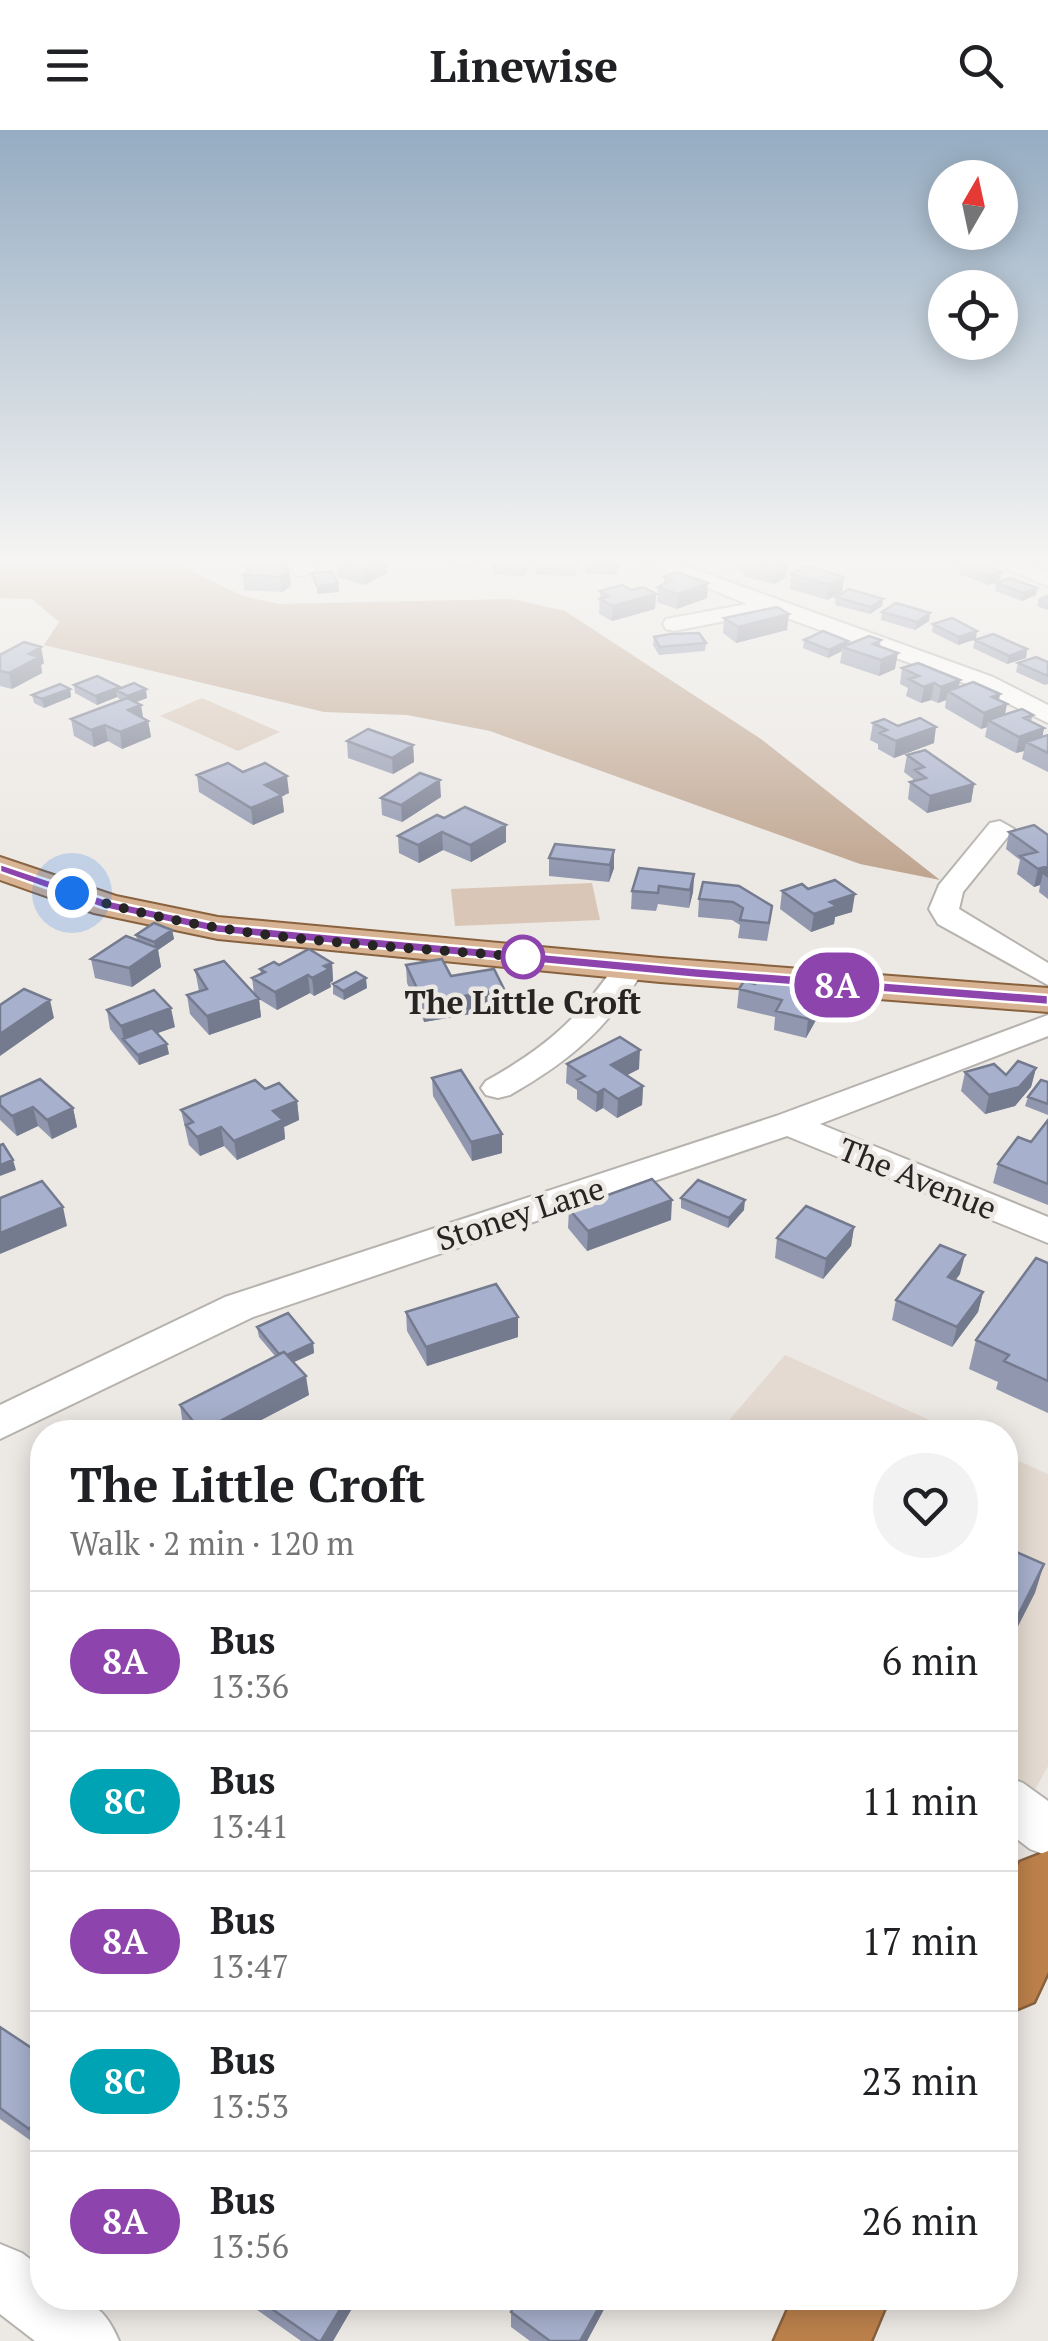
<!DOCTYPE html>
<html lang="en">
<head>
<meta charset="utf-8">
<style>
  body { margin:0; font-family:"PT Serif",serif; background:#f2f2f2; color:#202124; height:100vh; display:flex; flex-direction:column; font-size:38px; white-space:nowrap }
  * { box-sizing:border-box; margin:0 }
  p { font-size:32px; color:#757577 }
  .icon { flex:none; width:55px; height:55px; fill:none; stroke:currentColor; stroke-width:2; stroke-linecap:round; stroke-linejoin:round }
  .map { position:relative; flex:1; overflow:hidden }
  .sheet { position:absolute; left:30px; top:1290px; width:988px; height:890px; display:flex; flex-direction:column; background:#fff; border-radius:40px; box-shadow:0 5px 25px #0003 }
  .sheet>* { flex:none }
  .badge { padding:0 20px; border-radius:32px; font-size:35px; line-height:65px }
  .needle { width:65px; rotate:9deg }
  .tools { position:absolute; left:928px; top:30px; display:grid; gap:20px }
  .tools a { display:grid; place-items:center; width:90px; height:90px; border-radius:50%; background:#fff; box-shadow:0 5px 25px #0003; font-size:50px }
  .you { position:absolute; width:50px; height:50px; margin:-25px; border:8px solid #fff; border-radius:50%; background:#1a73e8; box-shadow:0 0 0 15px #1a73e833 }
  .map>.badge { position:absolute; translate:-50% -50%; box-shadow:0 0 0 5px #fff }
  .round { display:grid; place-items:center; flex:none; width:105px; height:105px; border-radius:52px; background:#f2f2f2 }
  .head { display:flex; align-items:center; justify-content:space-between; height:170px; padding:0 40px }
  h1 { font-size:48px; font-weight:600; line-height:75px }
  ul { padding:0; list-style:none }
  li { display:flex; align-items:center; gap:30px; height:140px; padding:0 40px; border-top:2px solid #e0e0e0 }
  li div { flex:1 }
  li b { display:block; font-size:38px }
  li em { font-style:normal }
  li .badge { min-width:110px; font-weight:700; text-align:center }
  header { display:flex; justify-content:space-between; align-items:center; height:130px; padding:0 40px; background:#fff; font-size:45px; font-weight:600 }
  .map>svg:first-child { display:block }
  .built { fill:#e4dad1 }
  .green { fill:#d9c6b7 }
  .forest { fill:#c0a691 }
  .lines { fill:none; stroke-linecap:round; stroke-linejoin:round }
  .minor-casing { stroke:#b6b3af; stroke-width:4 }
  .major-casing { stroke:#88613d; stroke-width:4 }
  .highway-casing { stroke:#88613d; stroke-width:5 }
  .minor { fill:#fff; fill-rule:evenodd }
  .major { fill:#d7b393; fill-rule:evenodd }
  .highway { fill:#bc814b; fill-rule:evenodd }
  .wall { fill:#9097af }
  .shaded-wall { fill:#757b8f }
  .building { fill:#a7b0cc; stroke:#757b8f; stroke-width:2.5 }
  .line { fill:#8e44ad; stroke:#fff; stroke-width:2.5 }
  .walk { stroke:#272524; stroke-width:10; stroke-dasharray:0 18 }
  .stop-dot { fill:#fff; stroke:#8e44ad; stroke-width:5 }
  .labels { text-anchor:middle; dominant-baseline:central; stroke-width:9; stroke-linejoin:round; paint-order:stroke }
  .stop-label { font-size:32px; font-weight:bold; fill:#272524; stroke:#ece8e4 }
  .street-label { font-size:32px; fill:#272524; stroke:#ece8e4 }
</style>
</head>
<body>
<header><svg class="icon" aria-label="menu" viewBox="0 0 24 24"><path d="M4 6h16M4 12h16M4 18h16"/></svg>Linewise<svg class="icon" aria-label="search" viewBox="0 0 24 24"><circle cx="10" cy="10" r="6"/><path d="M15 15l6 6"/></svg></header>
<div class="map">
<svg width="1048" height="2211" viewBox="0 0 1048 2211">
  <rect width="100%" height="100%" fill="#ece8e4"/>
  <path class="built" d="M785,1225l171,77h-237z
    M1005,1325l43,19v292l-43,78z"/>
  <path class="green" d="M202,568l78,34 -42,19 -78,-35z
    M592,753l8,37 -145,6 -4,-37z"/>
  <path class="forest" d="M0,433h175l68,33 35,8 234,-5 53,12 196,128 179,141 -80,-16 -370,-133 -83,-16 -83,-3 -280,-67 15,-23 -27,-23 -32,-1z"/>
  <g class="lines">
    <g class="minor-casing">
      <path id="minor" d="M287,433h23l5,7 -11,6 -8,-1z
        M646,433h31l316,114 55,28v18l-73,-36 -204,-75 -97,19 -8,-2 -3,-5 3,-5 81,-15z
        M993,433h31l24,9v14z
        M1000,691l14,8 -51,63 -4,17 89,54v22l-110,-61 -9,-15 10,-24 51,-62z
        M630,828l11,2 5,7c-39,61 -73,92 -136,128l-12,3 -12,-3 -5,-7 5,-7c61,-34 93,-63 133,-121z
        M1048,885v21l-228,88 228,93v26l-261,-107 -534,181 -253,122v-34l225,-108 551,-181z
        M1005,1646l18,7 25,18v55l-18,-7 -25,-19z
        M0,2114l22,9 20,15v30c42,0 60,2 77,43h-84l-35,-27z"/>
    </g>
    <g class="major-casing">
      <path id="major" d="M0,727l116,39 102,21 442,41 388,30v24l-388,-30 -442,-43 -124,-26 -94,-33z"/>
    </g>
    <g class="highway-casing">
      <path id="highway" d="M1048,1721v121l-14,30 -29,12v-123l15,-29z
        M793,2168h96l-18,43h-97z"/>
    </g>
    <use href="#minor" class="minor"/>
    <use href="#major" class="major"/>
    <use href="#highway" class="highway"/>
  </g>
  <path class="wall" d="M242,433l44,1v6h3l2,16 -9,6 -38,-2 -1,-15 5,-3z
    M336,433h51v10l-22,12 -28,-8z
    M451,433h28v1l-14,5z
    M528,433v8l-4,6 -31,-3v-7z
    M536,433h41l-1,13 -40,-1z
    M586,433h32l-1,12 -31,-1z
    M739,433h48l-1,14 -12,7 -30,-8v-5l-5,-1z
    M960,436l40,14 -12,5 -29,-11z
    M676,442l31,26 -30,11 -20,-7 1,-15 6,-3v-7z
    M791,444l53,3 -2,15 -15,8 -37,-11z
    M996,453l41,5 -1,7 -14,6 -27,-10z
    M631,460l25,4 -1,15 -43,12 -13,-7 1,-23z
    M1048,464v16l-11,-4 2,-8z
    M836,467l47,2 -1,7 -12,8 -35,-9z
    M882,482l47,9 -14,9 -34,-10z
    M724,488l63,12 -51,13 -13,-10z
    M933,494l43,15 -18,6 -26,-13z
    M654,507l52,6 -1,8 -46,4 -6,-10z
    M804,510l44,5 33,-5 -1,6 15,23 -16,7 -39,-13 2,-12 -14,7 -25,-10z
    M975,510l52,9 -1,9 -19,6 -34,-16z
    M0,525l44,8 -3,2 1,8 -30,16 -12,-3z
    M1048,532v22l-3,1 -29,-13 2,-9z
    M902,538l58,12 -1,7 41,7 -1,6 6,15h28l-2,6 13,7 -2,9 6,-2v37l-26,-13 2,-8 -8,2 -31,-16 2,-10 -6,2 -36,-21 1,-8 -8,3 -7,-3 -10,3 -15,-7 2,-8 -8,-4z
    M74,555l46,2 27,11 -12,4 8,16 5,3 3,16 -29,12 -14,-8 -14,6 -20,-11 -3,-17 50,-19 -4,-3 -20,8 -22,-12z
    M70,559l1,8 -27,11 -10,-5 -2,-8z
    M873,593l61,20 -40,15 -16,-9v-5l-8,-4z
    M347,611l66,4 1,17 -21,12 -45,-16z
    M907,625l67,29 -3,18 -44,11 -19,-14 2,-17 3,-1v-2l-9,-7z
    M243,642l46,21 -7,3 2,16 -31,13 -54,-33 -2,-17z
    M441,667l-39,25 -20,-7 -1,-17z
    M444,688l62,7v17l-35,20 -28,-12 -24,13 -20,-10 -1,-17z
    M1009,702l39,3v64l-9,-7 1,-7 -6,2 -17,-13 3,-14 -14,-11z
    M614,720v18l-5,14 -60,-6v-18z
    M694,744l-1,18 -4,16 -31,-4 -2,7 -25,-2 1,-18z
    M703,752l67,42 -3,17 -29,-3 2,-13 -8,-5 -34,-3 1,-18z
    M782,761l70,21 -17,5 -1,7 -23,8 -31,-23z
    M172,800l2,9 -16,11 3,17 -29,20 -37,-9 -4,-19 46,-19 -1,-5z
    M332,833l1,18 -3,2 1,4 -17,9 -4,-3 -33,17 -18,-11 2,18 -52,18 -19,-21 -3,-19 12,-4 -4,-21 59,24 -2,-16 9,-4 -1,-5 19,-4z
    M406,835l45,11 54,32 -81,14 -17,-39z
    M333,854l34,4 -23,12 -11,-6z
    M755,854l68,8 -2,19 -15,27 -32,-8 1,-13 -38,-9 2,-19z
    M107,880l68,17 -18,6 12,21 -30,11 -29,-36z
    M567,934l72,5 -12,6 16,11 -1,19 -25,13 -14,-10 -7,4 -19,-13v-9l-11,-7z
    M1036,938l-5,19 -16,19 -30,8 -24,-23 4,-19 41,3z
    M432,948l70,75 -30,8 -39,-65z
    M1048,952v33l-23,-9 3,-9z
    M265,959l32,12 2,19 -15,7 1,12 -48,21 -13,-14 -24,10 -11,-11 -8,-35z
    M0,967l73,11 4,19 -25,12 -14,-13 -21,10 -17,-16z
    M1048,990v85l-55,-22 5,-19 33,-22z
    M681,1068l63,12 -16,18 -47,-20z
    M569,1079l102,11 -84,31 -19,-23z
    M854,1097l-3,19 -28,33 -48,-21 2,-20z
    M1048,1133v150l-52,-24 2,-7 -29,-13 7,-29z
    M960,1144l-5,6 28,12 -5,20 -26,35 -60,-27 4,-20z
    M406,1182l112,5v20l-91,29 -20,-35z
    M257,1197l56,16 1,10 -20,9 15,33 -71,37h-48l-7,-7 -3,-20 95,-49 -16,-19z
    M0,1897l42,28v83l-5,7 -37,-26z
    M240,2168h118l-25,43h-32z
    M519,2168h91l-23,43h-57l-19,-14v-15z"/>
  <path class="shaded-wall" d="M376,433h11v10l-22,12 -1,-15z
    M465,433h14v1l-14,5z
    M776,433h11l-1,14 -12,7z
    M286,434l1,9 2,-3 2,16 -9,6 -3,-23z
    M1002,442l-2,8 -12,5 1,-8z
    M844,447l-2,15 -15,8 2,-15z
    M708,453l-1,15 -30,11 1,-15z
    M338,454l1,8 -22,2v-8z
    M1037,458l-1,7 -14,6 2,-8z
    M656,464l-1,15 -43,12 1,-15z
    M883,469l-1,7 -12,8 1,-7z
    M930,483l-1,8 -14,9 2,-8z
    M789,484l-2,16 -51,13 2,-16z
    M977,501l-1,8 -18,6 1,-8z
    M848,511l-1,8 -5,-2v4l-14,7 1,-8z
    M41,517l3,16 -3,2 1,8 -30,16 -3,-16 20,-19z
    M1027,519l-1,9 -19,6 2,-8z
    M898,523l-3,16 -16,7 2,-16z
    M960,550l-3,16 -9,-5 -2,9 -8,3 3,-16z
    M934,553l-3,17 -10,3 3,-16z
    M120,557l-4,3 1,7 -20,8 -1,-9z
    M70,559l1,8 -27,11 -2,-9z
    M146,559l1,9 -18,7 -1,-9z
    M1000,564l-3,14 10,-4 -3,16h-16l-1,7 -6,2 3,-16 8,-16z
    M141,575l3,17 -16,-12z
    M148,591l3,16 -29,12 -2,-17z
    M105,595l3,16 -14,6 -3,-17z
    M936,597l-2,16 -40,15 2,-17z
    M1044,598l-3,17 -15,-3 -2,9 -8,2 3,-16z
    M413,615l1,17 -21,12 -1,-16z
    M287,646l2,17 -7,3 2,16 -31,13 -2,-17 14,-23z
    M440,650l1,17 -39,25 -1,-17z
    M974,654l-3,18 -44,11 3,-17z
    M506,695v17l-35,20 -1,-17z
    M442,702l1,18 -24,13 -1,-18z
    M614,720v18l-5,14 1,-17z
    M1048,736v12l-5,-4 -3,11 -6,2 4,-18z
    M694,744l-1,18 -4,16 1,-18z
    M855,764l-3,18 -17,5 -1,7 -23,8 3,-18 16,-12z
    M172,800l2,9 -16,11 3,17 -29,20 -3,-19 27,-18 -2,-8z
    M332,833l1,18 -3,2 1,4 -17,9 -2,-18 12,-12z
    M308,845l2,18 -33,17 -2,-18z
    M366,848l1,10 -23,12 -1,-9z
    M504,859l1,19 -81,14v-19z
    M823,862l-2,19 -15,27 2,-19z
    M259,869l2,18 -52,18 -2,-19z
    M50,870l4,18 -54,38v-22z
    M171,878l4,19 -48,17 -3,-4 -3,-14z
    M167,914l2,10 -30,11 -1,-10z
    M640,920l-1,19 -29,15 1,-19z
    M1036,938l-5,19 -16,19 -30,8 4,-19z
    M643,956l-1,19 -25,13 1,-19z
    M604,959l-1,19 -7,4 1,-19z
    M297,971l2,19 -15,7 1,12 -48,21 -3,-19 39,-30z
    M33,977l5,19 -21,10 -5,-20z
    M73,978l4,19 -25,12 -5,-19z
    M221,997l3,19 -24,10 -3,-19z
    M502,1004v19l-30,8 -1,-19z
    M13,1030l3,10 -16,6v-11z
    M672,1070l-1,20 -84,31 1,-20z
    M745,1070l-1,10 -16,18 1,-10z
    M63,1077l4,19 -67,28v-21z
    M854,1097l-3,19 -28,33 3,-20z
    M965,1125l-5,19 -17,23 5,-20z
    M983,1162l-5,20 -26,35 5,-20z
    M518,1187v20l-91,29 -1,-19z
    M313,1213l1,10 -31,14 -1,-10z
    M306,1246l3,19 -71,37h-37v-1z
    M1044,1434l-9,29 -30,59v-11z
    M42,1982v26l-5,7 -8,-16z
    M347,2168h11l-25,43h-12z
    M604,2168h6l-23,43h-7z"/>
  <path class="building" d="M259,433l27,1 -7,5 10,1 -9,7 -37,-2z
    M341,433h35l-12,7z
    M496,433h32l-4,7 -31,-3z
    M536,433h41l-1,6 -40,-1z
    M586,433h32v4l-32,-1z
    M756,433h29l-9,6z
    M968,433h11l23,9 -13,5 -29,-11z
    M806,436l38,11 -15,8 -38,-11z
    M332,441l6,13 -21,2 -6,-13z
    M676,442l32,11 -30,11 -20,-7 14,-7 -8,-3z
    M1010,448l27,10 -13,5 -28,-10z
    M622,455l9,5 12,-3 13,7 -43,12 -13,-7 9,-3 -9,-5z
    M849,459l34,10 -12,8 -35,-10z
    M896,473l34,10 -13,9 -35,-10z
    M777,477l12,7 -51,13 -14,-9z
    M952,488l25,13 -18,6 -26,-13z
    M823,501l25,10 -19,9 -25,-10z
    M699,503l7,10 -46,4 -6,-10 16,-3z
    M993,504l34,15 -18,7 -34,-16z
    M869,506l12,4 -8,4 25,9 -17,7 -39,-13z
    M24,512l17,5 -12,7 10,3 -30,16 -9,-2v-16z
    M1036,527l12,5v14l-30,-13z
    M918,533l42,17 -19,7 -7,-4 -10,4 -15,-8 10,-3 -17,-8z
    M97,546l23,11 -24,9 -22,-11z
    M973,552l27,12 -8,3 15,7 -23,9 -36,-22z
    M134,553l12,6 -18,7 -12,-6z
    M60,554l10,5 -28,10 -10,-4z
    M127,568l14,7 -13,5 20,11 -28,11 -15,-7 -14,5 -20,-11z
    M1022,579l11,6 -9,3 20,10 -25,9 -31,-17z
    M920,588l16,9 -40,14 -16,-8 7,-3 -14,-7 11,-4 14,7z
    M368,599l45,16 -21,13 -45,-17z
    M1048,605v18l-22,-11z
    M925,620l49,34 -44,12 -20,-14 16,-4 -11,-8 9,-3 -17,-12z
    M228,633l15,9 22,-9 22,13 -22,9 17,10 -31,13 -54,-33z
    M420,643l20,7 -39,25 -20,-7z
    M465,677l41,18 -36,20 -28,-13 -24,13 -20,-9 39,-21 7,3z
    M1034,695l14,10v31l-10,3 -18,-13 17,-4 -28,-20z
    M555,714l59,6 -4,15 -61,-7z
    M639,738l55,6 -4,16 -31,-4 -1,7 -26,-2z
    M835,750l20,14 -25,8 7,4 -23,8 -32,-23 20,-7 6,5z
    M703,752l36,4 33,20 -3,17 -29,-3 3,-12 -10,-6 -34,-3z
    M154,793l18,7 -18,12 -18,-7z
    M126,806l32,12 -29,20 -38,-9z
    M309,819l23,14 -8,3 5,3 -17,9 -4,-3 -33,17 -23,-14 13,-6 -5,-3 14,-7 5,3z
    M442,829l9,17 43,-7 10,20 -80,14 -18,-38z
    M224,831l35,38 -52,17 -20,-21 20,-6 -12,-19z
    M356,842l10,6 -23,13 -10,-7z
    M759,847l64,15 -15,27 -32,-8 6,-11 -43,-11 5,-8 11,3z
    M24,859l26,11 -50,34v-29z
    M154,860l17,18 -50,18 -14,-16z
    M152,898l15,16 -29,11 -15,-16z
    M620,907l20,13 -29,15 32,21 -25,13 -14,-10 -7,4 -20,-13 8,-4 -18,-12z
    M1018,931l18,7 -17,19 -30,8 -24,-23 29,-8 12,11z
    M461,940l41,64 -31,8 -39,-64z
    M40,949l33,29 -26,12 -14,-13 -21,9 -12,-11v-8z
    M255,950l10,9 14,-6 18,18 -24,10 10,9 -49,21 -13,-14 -24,10 -11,-12 7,-3 -12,-12z
    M1041,950l7,2v22l-20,-7z
    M1048,990v64l-50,-20 20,-27 13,5z
    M3,1014l10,16 -13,5v-20z
    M652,1049l20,21 -84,31 -19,-22z
    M698,1050l47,20 -16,18 -48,-20z
    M42,1051l21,26 -63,26v-35z
    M806,1076l48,21 -28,32 -49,-21z
    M940,1115l25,10 -17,22 35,15 -26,35 -61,-27z
    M1036,1128l12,5v118l-44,-20 5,-6 -33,-15z
    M496,1154l22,33 -92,30 -20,-35z
    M288,1183l25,30 -26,12 -3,-3 -5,2 -22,-27z
    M284,1222l22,24 -105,55 -21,-26z
    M1005,1417l39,17 -39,77z
    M0,1897l42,28v57l-13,17 -29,-21z
    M256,2168h91l-26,43h-3z
    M519,2168h85l-24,43h-30l-39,-29z"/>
  <linearGradient id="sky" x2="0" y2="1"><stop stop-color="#95acc2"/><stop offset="0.58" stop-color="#f6f5f3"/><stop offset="1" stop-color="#f6f5f3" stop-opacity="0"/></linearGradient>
  <rect width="1048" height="743" fill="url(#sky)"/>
  <path class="line" d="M0,734l111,37 107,23 478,44 352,27v10l-352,-27 -478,-45 -116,-25 -102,-36z"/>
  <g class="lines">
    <path class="walk" d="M72,763c144,48 302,51 451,64"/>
  </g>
  <circle class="stop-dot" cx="523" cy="827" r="20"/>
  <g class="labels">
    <g class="stop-label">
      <text x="523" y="872">The Little Croft</text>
    </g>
    <g class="street-label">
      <text transform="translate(918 1048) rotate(22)">The Avenue</text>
      <text transform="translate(520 1083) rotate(-18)">Stoney Lane</text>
    </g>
  </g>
</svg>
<div class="tools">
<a><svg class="needle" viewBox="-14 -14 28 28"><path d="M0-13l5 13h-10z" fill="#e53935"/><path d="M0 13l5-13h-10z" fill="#757577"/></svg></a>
<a><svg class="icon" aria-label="locate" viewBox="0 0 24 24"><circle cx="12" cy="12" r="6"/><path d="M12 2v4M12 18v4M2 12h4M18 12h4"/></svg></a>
</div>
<div class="you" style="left:72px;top:763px"></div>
<b class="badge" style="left:837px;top:855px;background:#8e44ad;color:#fff">8A</b>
<section class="sheet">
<div class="head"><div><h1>The Little Croft</h1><p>Walk · 2 min · 120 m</p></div><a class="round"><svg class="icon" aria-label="heart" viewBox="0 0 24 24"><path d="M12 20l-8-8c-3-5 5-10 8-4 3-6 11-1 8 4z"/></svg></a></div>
<ul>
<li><span class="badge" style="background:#8e44ad;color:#fff">8A</span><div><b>Bus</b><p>13:36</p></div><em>6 min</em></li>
<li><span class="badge" style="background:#00a3b4;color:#fff">8C</span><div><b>Bus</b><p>13:41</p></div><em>11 min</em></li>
<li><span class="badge" style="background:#8e44ad;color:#fff">8A</span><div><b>Bus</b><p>13:47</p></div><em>17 min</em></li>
<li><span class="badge" style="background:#00a3b4;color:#fff">8C</span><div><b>Bus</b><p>13:53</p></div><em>23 min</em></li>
<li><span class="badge" style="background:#8e44ad;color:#fff">8A</span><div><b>Bus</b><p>13:56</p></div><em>26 min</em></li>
</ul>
</section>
</div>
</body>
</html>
